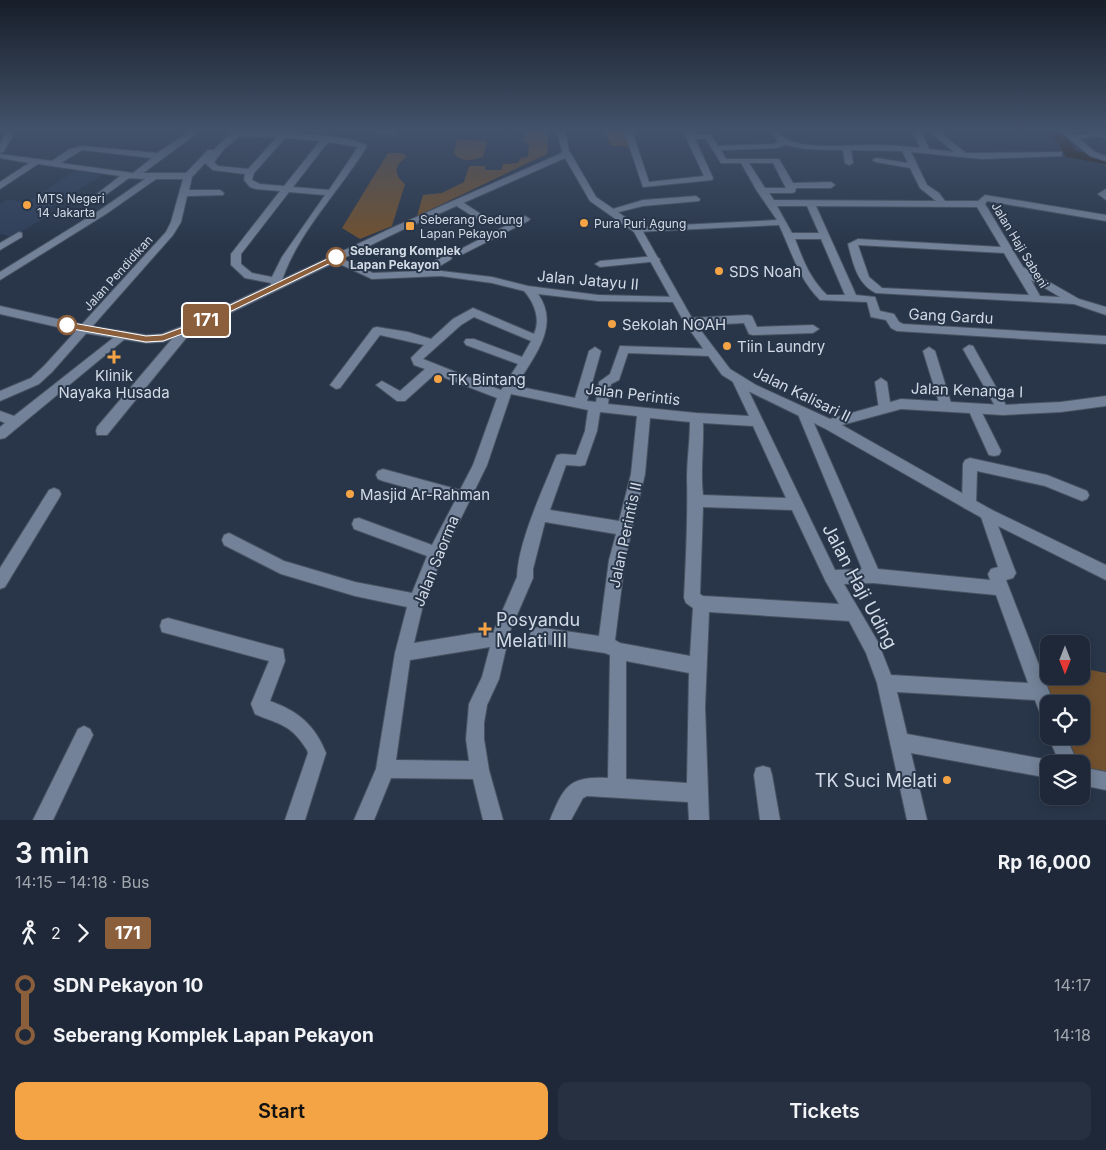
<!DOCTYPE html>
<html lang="en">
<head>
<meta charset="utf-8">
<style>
  body { margin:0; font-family:Inter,sans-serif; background:#273040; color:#f1f3f6; height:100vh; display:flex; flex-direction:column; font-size:19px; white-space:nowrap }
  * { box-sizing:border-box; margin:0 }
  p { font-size:16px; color:#a1a6ae }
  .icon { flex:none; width:28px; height:28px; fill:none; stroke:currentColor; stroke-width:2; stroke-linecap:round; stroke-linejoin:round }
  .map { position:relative; height:820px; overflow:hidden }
  .sheet { display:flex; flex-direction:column; background:#1f2838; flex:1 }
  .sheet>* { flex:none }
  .badge { padding:0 10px; border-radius:4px; font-size:18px; line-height:32px }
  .needle { width:32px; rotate:180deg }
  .tools { position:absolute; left:1040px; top:635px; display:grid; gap:10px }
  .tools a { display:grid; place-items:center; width:50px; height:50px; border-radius:10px; background:#1f2838; box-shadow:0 2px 12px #0003,0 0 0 1px #3c4453; font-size:25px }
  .map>.badge { position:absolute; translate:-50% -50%; box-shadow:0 0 0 2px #fff }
  .legs { display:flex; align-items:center; gap:8px; height:55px; padding:0 15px; font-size:16px }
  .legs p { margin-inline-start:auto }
  .head { display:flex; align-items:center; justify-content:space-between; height:85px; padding:0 15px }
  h1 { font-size:28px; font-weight:600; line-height:38px }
  .button { display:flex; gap:10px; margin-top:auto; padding:10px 15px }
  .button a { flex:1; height:58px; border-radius:10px; background:#f4a444; color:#111; font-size:20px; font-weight:600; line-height:58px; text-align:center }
  .button a+a { background:#273040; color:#f1f3f6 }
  ul { padding:0 15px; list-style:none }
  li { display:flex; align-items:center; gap:18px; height:50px; font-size:19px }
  li i { display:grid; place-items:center; width:8px; height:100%; margin:0 6px; background:currentColor }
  li i::after { content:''; width:12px; height:12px; margin:-6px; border:4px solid; border-radius:50%; background:#1f2838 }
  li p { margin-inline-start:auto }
  li:first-child i { background:linear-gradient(#0000 50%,currentColor 0) }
  li:last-child i { background:linear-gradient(currentColor 50%,#0000 0) }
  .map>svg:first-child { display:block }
  .built { fill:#2f3f59 }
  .green { fill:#72512e }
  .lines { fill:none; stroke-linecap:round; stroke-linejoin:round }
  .river { fill:#271603; fill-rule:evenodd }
  .minor-casing { stroke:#485262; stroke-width:2 }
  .tertiary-casing { stroke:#485262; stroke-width:2 }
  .minor { fill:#738298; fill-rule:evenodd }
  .tertiary { fill:#738298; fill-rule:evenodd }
  .line-1 { fill:#8b5e3c; stroke:#fff }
  .poi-dot { fill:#f4a444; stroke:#29364a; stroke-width:2 }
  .stop-1-dot { fill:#fff; stroke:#8b5e3c; stroke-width:2.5 }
  .labels { text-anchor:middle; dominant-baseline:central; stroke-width:4; stroke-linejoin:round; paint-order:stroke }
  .far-poi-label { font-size:12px; fill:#d2dae6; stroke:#29364a; text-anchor:start }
  .far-street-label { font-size:12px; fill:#d2dae6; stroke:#29364a }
  .far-stop-label { font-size:12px; font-weight:bold; fill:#d2dae6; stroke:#29364a; text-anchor:start }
  .poi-label { font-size:15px; fill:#d2dae6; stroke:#29364a; text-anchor:start }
  .street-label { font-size:15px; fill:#d2dae6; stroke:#29364a }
  .near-street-label { font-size:18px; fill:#d2dae6; stroke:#29364a }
  .near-poi-label { font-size:18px; fill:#d2dae6; stroke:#29364a; text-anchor:start }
</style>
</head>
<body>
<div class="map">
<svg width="1106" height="820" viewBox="0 0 1106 820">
  <rect width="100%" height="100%" fill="#29364a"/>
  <path class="built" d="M76,170l28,4 -64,40 8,2 -36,21 -12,-3v-30l7,-5 19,4z"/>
  <path class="green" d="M524,131h24l-1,23 -130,62 6,-21 19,-2 22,-11 5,-16h16v4h16l2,-6 15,-1 3,-5 7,-1 1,-14 -6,-1z
    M604,131h19l6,15h-18z
    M457,140l30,1 -4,16c-10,3 -22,6 -29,-4z
    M388,153h14l5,4c-13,8 -14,17 -2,27l-13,42 -32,13 -18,-11z
    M1037,662l12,2v12h32v-8l25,5v106l-25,-5v-10h-5l-15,-28h20v-32h-31z"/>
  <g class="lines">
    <path class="river" d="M1045,131c18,0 21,4 31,20l30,5v8l-40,-7 -8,-14z"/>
    <g class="minor-casing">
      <path id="minor" d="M7,131h8l-11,20 -4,2v-9z
        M191,131h9l-57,42h43l22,-23h6l14,-14 11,-4c23,-1 112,2 128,14 -27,45 -73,90 -87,141l-5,3 -5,-3 1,-4 -26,-5 -14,-13v-11l49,-63 -24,-2 -6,-2 -6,-7 1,-6 -32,-4 -8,-7 -13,14 -3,13h31l4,3 -1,2 -36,1 -6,26 -8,13 -121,137 -13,12 -39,17v-10l31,-13 13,-12 122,-134 5,-10 12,-43h-27l-50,35 -106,66v-8l100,-62 45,-31 -16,-1 -29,21 -3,-1v-4l23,-18 -82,-12 -38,25v-7l29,-19 -29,-5v-4l52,7 16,-11 13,-4 76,7zM240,136l37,1 -29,32 -30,-3 -4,-4 11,-14zM285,138l35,3 -36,45 -24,-2 -8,-4 2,-7zM328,142l30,5 -29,43 -36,-3zM82,150l70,8 -19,15 -72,-10zM289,192l36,3 -43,62 -10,20 -20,-4 -11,-9v-10z
        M374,131h20l2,2 -4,2z
        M557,131h8l5,25 -7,-2z
        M624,131h8l17,51 55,-6 -21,-45h8l2,4h18l7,11 56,-2 4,-2 -6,-11h8c5,22 76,13 94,14 16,0 31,1 46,3l-7,-17h8l8,18 25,3 -25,-21h9l28,22 96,-1v4h-3l-77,3 -71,-7 16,33 12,8 6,8h33l7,-6 121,20v6l-119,-20 -2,3 38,63 56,32 27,8v8l-32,-11 -198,-11c-19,-9 -23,-30 -28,-49l10,-5 143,8 -24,-40 -161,-1 40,89 19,2 5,14 14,3 5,8 4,2 203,12v8l-209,-13 -6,-3 -5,-8 -15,-3 -4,-15 -47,-2c-22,-22 -28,-48 -41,-75l-144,7 -2,-2 5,-3 139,-7 -20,-29 -16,-28h-20l-15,-24h-11l18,39 -1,2 -69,7zM785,145l21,4 37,1 2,13 4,2 4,-2 -2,-13 51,1 6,12 -32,-5 -4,2 4,2 34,6 10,20 16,13 -162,-1 -5,-7h23l3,-1 1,-4h35l4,-3 -4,-3 -38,1 -14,-24h-53l-5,-9 55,-2zM749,163h24l13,25h-21zM777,206h30l12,27h-27zM795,239h26l24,56h-18c-17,-16 -24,-35 -32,-56zM858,245l146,8 25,42 -147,-7 -13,-11zM1031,280l29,17 -20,-1z
        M1060,131h10l6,5 19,-4 11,2v4l-11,-2 -15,3 15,13 11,4v5l-16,-5z
        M1106,189v11l-8,-6z
        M696,196l4,3 -1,2 -56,5 -32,8 -5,-3 37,-11z
        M458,200l3,1 32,21 -2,2h-6l-30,-19v-4z
        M525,216l5,3 -2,2 -67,34 -3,1 -5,-3z
        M19,232l3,1v4l-22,13v-7z
        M334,255l39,18 48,-2 5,-6 21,-10 5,3 -2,2 -17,10 59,7 36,9 70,9 81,2 1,2 -5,3 -77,-1 -60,-7c23,32 -5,64 -22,92l59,12 14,-47 6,-4 6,4 -14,50 9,1 3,-20 11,-8 10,-28 93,3 2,3 -6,4 -81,-3 -9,27 -8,4 -3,20 88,9 53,3 -17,-36 2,-3h8l93,193 27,-1 -65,-157 2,-3h8l2,3 69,157 112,11 -2,-6 3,-5 7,-2 -18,-53 2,-4 5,-2 5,2 24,63 -3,5 -7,2 48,124h-5v20l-6,-3 -8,-21 -138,-8 10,42 142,26 7,4h-7v14l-138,-25 16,67h-20l-30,-137 -11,-30 -17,-32 -140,-9 -4,95 4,113h-20l-1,-18 -101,-6 -4,2 -12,22h-21c14,-34 19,-44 58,-42l2,-123 -5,-2 -67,-10 -6,-2 -2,-6 2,-6 6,-2 61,9 10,-76 7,-26 -71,-12 -12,47v9l-23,53 -11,48 -12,26 -3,18v16l5,31 14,50h-20l-10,-41 -82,-1 -17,42h-20l22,-51 19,-116 12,-46 -52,-11 -74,-22 -57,-29 -2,-5 2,-5 5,-2 55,28 71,21 57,11 15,-37 -73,-27 -2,-5 2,-5 5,-1 73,27 23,-44 -72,-20 -5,-2 -2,-4 2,-4 5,-2 77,21 13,-25 24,-67 -62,-24 -30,27h-8l-21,-16 6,-4 18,10 25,-22 -11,-4 -3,-7 13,-13 -44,-10 -40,53 -4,1 -6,-4 43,-57 4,-1 31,5 23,7 22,-20 20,-11 61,26c7,-15 0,-32 -10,-43l-32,-8 -51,-7 -69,3 -41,-19 -2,-2zM474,317l57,24 -9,16 -48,-18h-8l-2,3 2,3 52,19 -17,26 -78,-31 38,-34zM511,394l77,16 -3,21 -9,24 -14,-1 -5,1 -2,4c-13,33 -37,83 -38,118l-23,53 -80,13 10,-42 19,-46 44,-90zM600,412l37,4 -6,58 -12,47 -69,-11 16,-45 14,1 5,-1 12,-34zM650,418l40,4c0,19 -3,37 -3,55 1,40 -1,80 -3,121l2,5 7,5 -3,48 -70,-13 -5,-3 10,-80 20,-86zM703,423l50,3 33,72 -83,-3c-3,-24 1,-48 0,-72zM703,507l89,3 34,72 13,22 -136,-8 -3,-2zM873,583l123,12 32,88 -137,-8 -13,-33 -34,-58zM490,647l-8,30 -13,27 -3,35 3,22 -73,-1 14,-100zM626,661l63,12 -2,110 -61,-4z
        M655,256l5,3 -1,2 -59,6 -5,-3 5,-3z
        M748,315l4,1 5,11 56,-2 6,4 -6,4 -60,2 -4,-1 -5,-11 -55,3 -5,-4 5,-4z
        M187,325l4,1 2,3 -2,3 -84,103h-10l-1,-4 1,-4 86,-101z
        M122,331l4,1 2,3 -2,3 -121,100 -5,1v-12l5,-4 -5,-2v-10l14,5z
        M969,345l4,1 34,61 2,3 -2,3h-8l-36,-64z
        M929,347l6,4 17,55 -6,5 -6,-5 -17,-55z
        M881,378l6,4 4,27 -2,3h-8l-2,-3 -4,-27z
        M974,404l4,2 2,3 21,42 -2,4 -5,1 -5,-1 -2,-4 -19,-42 2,-3z
        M970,458l77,17 40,16 2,4 -2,4 -5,2 -37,-15 -68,-15 -1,33 -2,4 -5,2 -5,-2 -2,-4 1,-40 2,-4z
        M54,488l5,2 2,4 -2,4 -54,89 -5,2v-21l49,-78z
        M168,618l115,31 2,12 -15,40c28,10 45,24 56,52l-21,67h-20l23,-67 -1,-3c-16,-26 -27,-25 -52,-36l-4,-10 18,-43 -107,-29 -2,-6 2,-6z
        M84,726l6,3 3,6 -40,85h-20l45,-91z
        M1049,734v2h17l12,28h-18l-12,-28z
        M763,766l7,2 2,7 8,45h-20l-6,-45 2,-7z
        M1081,767l25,5v18l-25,-5z"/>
    </g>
    <g class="tertiary-casing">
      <path id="tertiary" d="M564,152h6l26,45 45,31 52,92 37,49 26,16 74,34 71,-20 102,6 58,-3 45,-6v10l-45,6 -58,3 -102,-6 -59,16 150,85 114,55v15l-124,-62 -158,-90 -76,-37 -26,-16 -38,-53 -50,-90 -44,-31 -25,-43 -163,72 -211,102 -28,10 -17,1 -62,-10 -84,-19v-8l84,19 62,10 16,-1 21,-8 213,-100z"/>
    </g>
    <use href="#minor" class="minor"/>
    <use href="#tertiary" class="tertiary"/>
  </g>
  <linearGradient id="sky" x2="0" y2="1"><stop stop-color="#171e29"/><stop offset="0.53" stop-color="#43526b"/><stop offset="1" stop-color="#43526b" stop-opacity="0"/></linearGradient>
  <rect width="1106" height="246" fill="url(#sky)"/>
  <path class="line-1" d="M336,255l4,2 -1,2 -149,72 -27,10 -17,1 -79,-14 -4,-3 4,-3 79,14 16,-1 22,-8z"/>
  <g class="poi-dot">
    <circle cx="27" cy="205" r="5"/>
    <circle cx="584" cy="223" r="5"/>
    <rect x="405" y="221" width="10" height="10" rx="2.5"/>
    <circle cx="719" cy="271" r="5"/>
    <circle cx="612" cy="324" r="5"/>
    <circle cx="727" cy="346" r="5"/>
    <path d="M111.5 349.5h5v5h5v5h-5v5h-5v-5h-5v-5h5z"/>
    <circle cx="438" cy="379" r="5"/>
    <circle cx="350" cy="494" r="5"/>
    <path d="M482.5 621.5h5v5h5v5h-5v5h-5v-5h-5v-5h5z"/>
    <circle cx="947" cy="780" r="5"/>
  </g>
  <g class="stop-1-dot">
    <circle cx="336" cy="257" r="9"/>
    <circle cx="67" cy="325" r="9"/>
  </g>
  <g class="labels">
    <g class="far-poi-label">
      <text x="37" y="198">MTS Negeri<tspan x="37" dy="14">14 Jakarta</tspan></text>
      <text x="420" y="219">Seberang Gedung<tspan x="420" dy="14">Lapan Pekayon</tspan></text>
      <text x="594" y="223">Pura Puri Agung</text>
    </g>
    <g class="far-street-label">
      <text transform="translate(1020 245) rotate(59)">Jalan Haji Sabeni</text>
      <text transform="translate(118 273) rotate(-48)">Jalan Pendidikan</text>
    </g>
    <g class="far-stop-label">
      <text x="350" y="250">Seberang Komplek<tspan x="350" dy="14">Lapan Pekayon</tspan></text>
    </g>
    <g class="poi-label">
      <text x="729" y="271">SDS Noah</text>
      <text x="622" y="324">Sekolah NOAH</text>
      <text x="737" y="346">Tiin Laundry</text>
      <text x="114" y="375" text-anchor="middle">Klinik<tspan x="114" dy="17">Nayaka Husada</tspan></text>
      <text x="448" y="379">TK Bintang</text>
      <text x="360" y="494">Masjid Ar-Rahman</text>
    </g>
    <g class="street-label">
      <text transform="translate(588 280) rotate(5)">Jalan Jatayu II</text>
      <text transform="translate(951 316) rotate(3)">Gang Gardu</text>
      <text transform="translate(967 390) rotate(2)">Jalan Kenanga I</text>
      <text transform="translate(633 394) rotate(7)">Jalan Perintis</text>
      <text transform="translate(802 394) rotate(26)">Jalan Kalisari II</text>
      <text transform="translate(625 535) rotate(-78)">Jalan Perintis II</text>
      <text transform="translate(436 561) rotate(-68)">Jalan Saorma</text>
    </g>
    <g class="near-street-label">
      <text transform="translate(860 586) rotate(62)">Jalan Haji Uding</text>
    </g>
    <g class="near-poi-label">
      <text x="496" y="619">Posyandu<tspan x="496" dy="21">Melati III</tspan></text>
      <text x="937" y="780" text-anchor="end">TK Suci Melati</text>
    </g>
  </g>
</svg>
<div class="tools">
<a><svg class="needle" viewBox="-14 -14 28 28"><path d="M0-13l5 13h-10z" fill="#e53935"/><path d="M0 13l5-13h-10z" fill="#a1a6ae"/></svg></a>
<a><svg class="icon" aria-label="locate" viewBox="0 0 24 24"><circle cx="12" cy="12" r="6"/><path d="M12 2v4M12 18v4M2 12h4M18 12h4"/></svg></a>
<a><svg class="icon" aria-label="layers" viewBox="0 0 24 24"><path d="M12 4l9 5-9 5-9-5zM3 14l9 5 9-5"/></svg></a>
</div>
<b class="badge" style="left:206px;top:320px;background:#8b5e3c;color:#fff">171</b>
</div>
<section class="sheet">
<div class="head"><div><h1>3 min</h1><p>14:15 – 14:18 · Bus</p></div><b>Rp 16,000</b></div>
<div class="legs"><svg class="icon" aria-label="walk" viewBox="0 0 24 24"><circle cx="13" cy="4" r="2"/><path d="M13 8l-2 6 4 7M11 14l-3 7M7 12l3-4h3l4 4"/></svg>2<svg class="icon" aria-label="forward" viewBox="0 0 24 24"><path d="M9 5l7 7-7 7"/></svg><b class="badge" style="background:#8b5e3c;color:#fff">171</b></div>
<ul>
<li><i style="color:#8b5e3c"></i><b>SDN Pekayon 10</b><p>14:17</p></li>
<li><i style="color:#8b5e3c"></i><b>Seberang Komplek Lapan Pekayon</b><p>14:18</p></li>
</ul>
<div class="button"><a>Start</a><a>Tickets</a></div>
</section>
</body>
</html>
